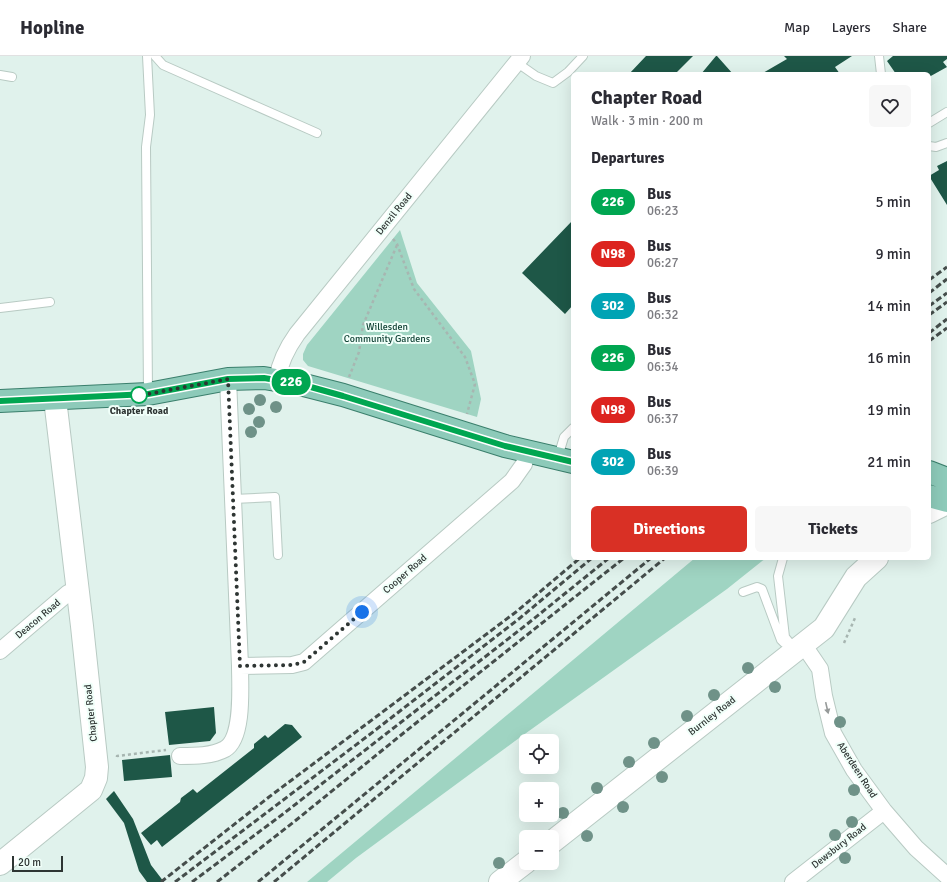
<!DOCTYPE html>
<html lang="en">
<head>
<meta charset="utf-8">
<style>
  body { margin:0; font-family:Signika,sans-serif; background:#f7f7f7; color:#2b2b33; height:100vh; display:flex; flex-direction:column; font-size:15px; white-space:nowrap }
  * { box-sizing:border-box; margin:0 }
  p { font-size:13px; color:#7c7c81 }
  .icon { flex:none; width:22px; height:22px; fill:none; stroke:currentColor; stroke-width:2; stroke-linecap:round; stroke-linejoin:round }
  .map { position:relative; flex:1; overflow:hidden }
  .drawer { position:absolute; left:571px; top:16px; width:360px; height:488px; display:flex; flex-direction:column; background:#fff; border-radius:6px; box-shadow:0 4px 16px #0002 }
  .drawer>* { flex:none }
  .badge { padding:0 8px; border-radius:13px; font-size:14px; line-height:26px }
  .tools { position:absolute; left:519px; top:678px; display:grid; gap:8px }
  .tools a { display:grid; place-items:center; width:40px; height:40px; border-radius:6px; background:#fff; box-shadow:0 4px 16px #0002; font-size:20px }
  .scale { position:absolute; left:12px; bottom:10px; width:51px; box-sizing:border-box; padding-left:4px; border:2px solid #2e3533; border-top:0; font-size:11px; line-height:14px; white-space:nowrap; color:#2e3533; -webkit-text-stroke:3px #f0fff9; paint-order:stroke }
  .you { position:absolute; width:20px; height:20px; margin:-10px; border:3px solid #fff; border-radius:50%; background:#1a73e8; box-shadow:0 0 0 6px #1a73e833 }
  .map>.badge { position:absolute; translate:-50% -50%; box-shadow:0 0 0 2px #fff }
  h2 { padding:0 20px; font-size:15px; line-height:36px }
  .round { display:grid; place-items:center; flex:none; width:42px; height:42px; border-radius:6px; background:#f7f7f7 }
  .overview { display:flex; align-items:center; justify-content:space-between; height:68px; padding:0 20px }
  h1 { font-size:19px; font-weight:700; line-height:30px }
  .action { display:flex; gap:8px; margin-top:auto; padding:8px 20px }
  .action a { flex:1; height:46px; border-radius:6px; background:#d93025; color:#fff; font-size:16px; font-weight:700; line-height:46px; text-align:center }
  .action a+a { background:#f7f7f7; color:#2b2b33 }
  ul { padding:0; list-style:none }
  li { display:flex; align-items:center; gap:12px; height:52px; padding:0 20px }
  li div { flex:1 }
  li b { display:block; font-size:15px }
  li em { font-style:normal }
  li .badge { min-width:44px; font-weight:700; text-align:center }
  header { display:flex; align-items:center; gap:24px; box-sizing:border-box; height:56px; padding:0 20px; background:#fff; border-bottom:1px solid #e1e1e2 }
  header strong { font-size:19px }
  nav { display:flex; gap:22px; margin-inline-start:auto; font-size:14px }
  .map>svg:first-child { display:block }
  .green { fill:#9fd4c2 }
  .building { fill:#1e5747 }
  .lines { fill:none; stroke-linecap:round; stroke-linejoin:round }
  .lane-casing { stroke:#b8cac3; stroke-width:10 }
  .street-casing { stroke:#b8cac3; stroke-width:18 }
  .secondary-casing { stroke:#b8cac3; stroke-width:24 }
  .primary-casing { stroke:#3a7f6c; stroke-width:24 }
  .path { stroke:#a7b6b1; stroke-width:2.5; stroke-dasharray:3 3; stroke-linecap:butt }
  .lane { stroke:#fff; stroke-width:8 }
  .street { stroke:#fff; stroke-width:16 }
  .secondary { stroke:#fff; stroke-width:22 }
  .primary { stroke:#8dcab9; stroke-width:22 }
  .rail { stroke:#454d4b; stroke-width:3; stroke-dasharray:6 3; stroke-linecap:butt }
  .tree { fill:#6f9288 }
  .oneway { fill:#969a99 }
  .line-casing { stroke:#fff; stroke-width:9 }
  .line { stroke:#00a651; stroke-width:6 }
  .walk { stroke:#2e3533; stroke-width:4; stroke-dasharray:0 7.2 }
  .stop-dot { fill:#fff; stroke:#00a651; stroke-width:2 }
  .labels { text-anchor:middle; dominant-baseline:central; stroke-width:4; stroke-linejoin:round; paint-order:stroke }
  .street-label { font-size:10px; fill:#2e3533; stroke:#f0fff9 }
  .park-label { font-size:10px; fill:#124336; stroke:#f0fff9 }
  .stop-label { font-size:10px; font-weight:bold; fill:#2e3533; stroke:#f0fff9 }
</style>
</head>
<body>
<header>
<strong>Hopline</strong>
<nav><a>Map</a><a>Layers</a><a>Share</a></nav>
</header>
<div class="map">
<svg width="947" height="826" viewBox="0 0 947 826">
  <rect width="100%" height="100%" fill="#e0f2ec"/>
  <path class="green" d="M400,174l17,53 54,68 10,48 -4,18 -169,-51 -5,-6v-6l4,-9z
    M695,502h71l-39,31 -212,152 -159,117 -29,24h-20z"/>
  <path class="building" d="M646,0h47l-18,18h-46z
    M716,0h1l16,18h-32z
    M784,0h68l-17,11 5,7h-79l26,-15z
    M893,0h54v3l-4,3 4,5 -18,10v-3h-33l-9,-13z
    M947,105v44l-18,-29 10,-6 -2,-4z
    M573,164v85l-8,9 -43,-41z
    M214,651l2,26 -6,8 -41,4 -4,-33z
    M285,668l7,1 10,12 -140,110 -5,-7 -6,5 -10,-12 39,-31 1,-4 12,-9 4,4 57,-45v-4l11,-9 3,3z
    M170,699l2,22 -48,4 -2,-21z
    M114,735l19,28 18,46 13,17h-17l-8,-11 -15,-48 -18,-24z"/>
  <g class="lines">
    <g class="lane-casing">
      <path id="lane" d="M147,0l3,59 -4,32 2,246
        M155,0l8,9 154,68
        M879,0l2,18
        M516,6l20,14 17,7 15,-11 15,-16
        M0,19l12,2
        M929,67l18,-11
        M929,90l7,1 11,-4
        M0,252l50,-6
        M558,401l6,-20 9,-9
        M233,443l42,-2 3,58
        M783,502l-5,18 7,61 10,12
        M743,536l14,-5 5,2 19,51 3,3"/>
    </g>
    <g class="street-casing">
      <path id="street" d="M228,323l12,287 52,-1 12,-3 208,-181 12,-17 3,-13
        M277,323c3,-17 10,-31 20,-45l225,-278
        M803,588l17,25 4,27 9,37 21,37 30,41 32,37 31,28
        M0,595l68,-58h10
        M180,700c15,0 32,0 45,-7 19,-11 15,-64 15,-83
        M793,826l91,-71"/>
    </g>
    <g class="secondary-casing">
      <path id="secondary" d="M929,456l18,-9
        M552,786l272,-214 32,-51 21,-19
        M0,808l91,-74 5,-12 1,-11 -15,-141 -27,-227
        M500,826l26,-20"/>
    </g>
    <g class="primary-casing">
      <path id="primary" d="M0,345l148,-7 80,-15 36,-1 36,6 43,11 162,51 68,16
        M929,416l18,7
        M929,440l18,5"/>
    </g>
    <path class="path" d="M393,183l4,5 17,45 51,68 10,27 -8,30
      M349,321l10,-25 4,-27 34,-80
      M844,587l11,-25
      M117,701v-1l49,-6"/>
    <use href="#lane" class="lane"/>
    <use href="#street" class="street"/>
    <use href="#secondary" class="secondary"/>
    <use href="#primary" class="primary"/>
    <path class="rail" d="M929,224l18,-13
      M929,237l18,-14
      M929,250l18,-13
      M929,259l18,-13
      M929,277l18,-14
      M929,285l18,-13
      M161,826l108,-85 247,-185 64,-54
      M175,826l194,-147 151,-117 72,-60
      M192,826l91,-68 243,-189 83,-67
      M217,826l78,-61 111,-90 218,-173
      M258,826l393,-324
      M274,826l391,-324"/>
  </g>
  <g class="tree">
    <circle cx="260" cy="344" r="6"/>
    <circle cx="276" cy="351" r="6"/>
    <circle cx="249" cy="353" r="6"/>
    <circle cx="259" cy="366" r="6"/>
    <circle cx="251" cy="376" r="6"/>
    <circle cx="748" cy="612" r="6"/>
    <circle cx="775" cy="631" r="6"/>
    <circle cx="714" cy="639" r="6"/>
    <circle cx="687" cy="660" r="6"/>
    <circle cx="840" cy="666" r="6"/>
    <circle cx="654" cy="687" r="6"/>
    <circle cx="629" cy="706" r="6"/>
    <circle cx="662" cy="721" r="6"/>
    <circle cx="597" cy="732" r="6"/>
    <circle cx="854" cy="734" r="6"/>
    <circle cx="623" cy="751" r="6"/>
    <circle cx="563" cy="757" r="6"/>
    <circle cx="852" cy="766" r="6"/>
    <circle cx="835" cy="779" r="6"/>
    <circle cx="587" cy="780" r="6"/>
    <circle cx="845" cy="802" r="6"/>
    <circle cx="499" cy="807" r="6"/>
  </g>
  <defs><path id="oneway-solid" d="M-6-.8H1V-3.2L6.5 0L1 3.2V.8H-6Z"/></defs>
  <use class="oneway" href="#oneway-solid" transform="translate(827 652) rotate(77)"/>
  <g class="lines">
    <g class="line-casing">
      <path id="line" d="M0,345l148,-7 80,-15 36,-1 36,6 43,12 162,50 68,16"/>
    </g>
    <use href="#line" class="line"/>
    <path class="walk" d="M139,339h-2l11,-1 80,-15 12,287 52,-1 12,-3 58,-50"/>
  </g>
  <circle class="stop-dot" cx="139" cy="339" r="8"/>
  <g class="labels">
    <g class="street-label">
      <text transform="translate(394 158) rotate(-51)">Denzil Road</text>
      <text transform="translate(405 518) rotate(-41)">Cooper Road</text>
      <text transform="translate(38 563) rotate(-40)">Deacon Road</text>
      <text transform="translate(91 657) rotate(-96)">Chapter Road</text>
      <text transform="translate(712 660) rotate(-38)">Burnley Road</text>
      <text transform="translate(857 714) rotate(57)">Aberdeen Road</text>
      <text transform="translate(839 790) rotate(-38)">Dewsbury Road</text>
    </g>
    <g class="park-label">
      <text x="387" y="271">Willesden<tspan x="387" dy="12">Community Gardens</tspan></text>
    </g>
    <g class="stop-label">
      <text x="139" y="355">Chapter Road</text>
    </g>
  </g>
</svg>
<div class="tools">
<a><svg class="icon" aria-label="locate" viewBox="0 0 24 24"><circle cx="12" cy="12" r="6"/><path d="M12 2v4M12 18v4M2 12h4M18 12h4"/></svg></a>
<a>+</a>
<a>−</a>
</div>
<div class="scale">20 m</div>
<div class="you" style="left:362px;top:556px"></div>
<b class="badge" style="left:291px;top:326px;background:#00a651;color:#fff">226</b>
<section class="drawer">
<div class="overview"><div><h1>Chapter Road</h1><p>Walk · 3 min · 200 m</p></div><a class="round"><svg class="icon" aria-label="heart" viewBox="0 0 24 24"><path d="M12 20l-8-8c-3-5 5-10 8-4 3-6 11-1 8 4z"/></svg></a></div>
<h2>Departures</h2>
<ul>
<li><span class="badge" style="background:#00a651;color:#fff">226</span><div><b>Bus</b><p>06:23</p></div><em>5 min</em></li>
<li><span class="badge" style="background:#dc241f;color:#fff">N98</span><div><b>Bus</b><p>06:27</p></div><em>9 min</em></li>
<li><span class="badge" style="background:#00a3b4;color:#fff">302</span><div><b>Bus</b><p>06:32</p></div><em>14 min</em></li>
<li><span class="badge" style="background:#00a651;color:#fff">226</span><div><b>Bus</b><p>06:34</p></div><em>16 min</em></li>
<li><span class="badge" style="background:#dc241f;color:#fff">N98</span><div><b>Bus</b><p>06:37</p></div><em>19 min</em></li>
<li><span class="badge" style="background:#00a3b4;color:#fff">302</span><div><b>Bus</b><p>06:39</p></div><em>21 min</em></li>
</ul>
<div class="action"><a>Directions</a><a>Tickets</a></div>
</section>
</div>
</body>
</html>
